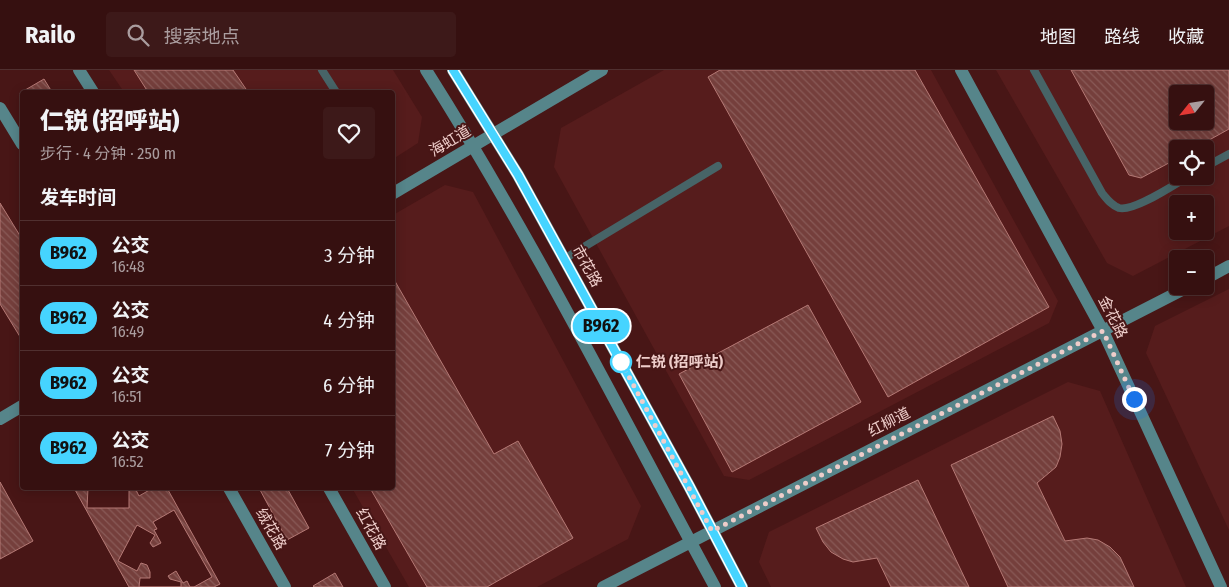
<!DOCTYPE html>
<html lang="zh">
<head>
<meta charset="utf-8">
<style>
  body { margin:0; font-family:"Fira Sans Condensed","Noto Sans SC",sans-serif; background:#3d1919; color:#f1f3f6; height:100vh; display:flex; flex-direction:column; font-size:19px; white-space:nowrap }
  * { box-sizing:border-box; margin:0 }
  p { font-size:16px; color:#aa9d9f }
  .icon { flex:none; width:28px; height:28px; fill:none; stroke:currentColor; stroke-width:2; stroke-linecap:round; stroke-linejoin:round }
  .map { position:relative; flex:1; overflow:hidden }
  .panel { position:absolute; left:20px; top:20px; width:375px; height:400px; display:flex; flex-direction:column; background:#361010; border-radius:5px; box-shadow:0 2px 12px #0003,0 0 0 1px #503030 }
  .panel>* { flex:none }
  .badge { padding:0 10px; border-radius:16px; font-size:18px; line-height:32px }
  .needle { width:32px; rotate:240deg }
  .buttons { position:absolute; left:1169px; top:15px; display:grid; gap:10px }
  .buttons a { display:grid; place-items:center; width:45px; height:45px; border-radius:5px; background:#361010; box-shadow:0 2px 12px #0003,0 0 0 1px #503030; font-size:25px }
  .you { position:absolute; width:25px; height:25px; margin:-12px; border:4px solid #fff; border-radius:50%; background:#1a73e8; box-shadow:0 0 0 8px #1a73e833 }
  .map>.badge { position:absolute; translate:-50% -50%; box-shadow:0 0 0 2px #fff }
  h2 { padding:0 20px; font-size:19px; line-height:45px }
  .round { display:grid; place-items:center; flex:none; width:52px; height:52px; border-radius:5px; background:#3d1919 }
  .headline { display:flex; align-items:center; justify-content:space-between; height:85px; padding:0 20px }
  h1 { font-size:24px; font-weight:800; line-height:38px }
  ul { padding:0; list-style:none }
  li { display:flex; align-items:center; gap:15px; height:65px; padding:0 20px; border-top:1px solid #503030 }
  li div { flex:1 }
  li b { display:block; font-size:19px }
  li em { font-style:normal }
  li .badge { min-width:55px; font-weight:700; text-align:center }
  header { display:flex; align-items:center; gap:30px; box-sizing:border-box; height:70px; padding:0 25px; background:#361010; border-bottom:1px solid #503030 }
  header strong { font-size:24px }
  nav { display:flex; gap:28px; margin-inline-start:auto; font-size:18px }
  .search { width:350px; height:45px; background:#3d1919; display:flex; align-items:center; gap:12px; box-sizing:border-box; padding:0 18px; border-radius:5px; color:#aa9d9f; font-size:19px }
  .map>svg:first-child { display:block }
  .built { fill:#561c1c; fill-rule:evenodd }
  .building { fill:url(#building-back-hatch); stroke:#b57975; fill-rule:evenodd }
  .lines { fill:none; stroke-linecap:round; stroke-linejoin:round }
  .lane { stroke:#476467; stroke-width:8 }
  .secondary { stroke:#56858a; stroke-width:12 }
  .line-casing { stroke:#fff; stroke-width:11 }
  .line { stroke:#46d4ff; stroke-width:8 }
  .walk { stroke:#eecdca; stroke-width:5; stroke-dasharray:0 9 }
  .stop-dot { fill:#fff; stroke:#46d4ff; stroke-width:2.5 }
  .labels { text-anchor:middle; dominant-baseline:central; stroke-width:4; stroke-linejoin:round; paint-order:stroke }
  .street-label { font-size:15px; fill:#eecdca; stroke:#481616 }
  .stop-label { font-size:15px; font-weight:bold; fill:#eecdca; stroke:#481616; text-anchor:start }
</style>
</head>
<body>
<header>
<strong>Railo</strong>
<div class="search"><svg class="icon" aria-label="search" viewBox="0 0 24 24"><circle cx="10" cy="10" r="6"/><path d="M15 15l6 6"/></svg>搜索地点</div>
<nav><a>地图</a><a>路线</a><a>收藏</a></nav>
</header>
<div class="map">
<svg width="1229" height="517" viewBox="0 0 1229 517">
  <defs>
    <pattern id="building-back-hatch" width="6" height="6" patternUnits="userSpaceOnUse" patternTransform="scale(1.25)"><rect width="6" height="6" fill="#753f3c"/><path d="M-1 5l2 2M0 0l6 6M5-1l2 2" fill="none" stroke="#895a57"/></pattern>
  </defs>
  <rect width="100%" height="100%" fill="#481616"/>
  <path class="built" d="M109,0h284l29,47 -4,26 -25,16 -1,-67h-268z
    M664,0h267l127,231 -9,22 -300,157 -25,-4 -170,-309 7,-39z
    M996,0h233v156l-96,50 -26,-13zM1178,24h27v27h-27zM1178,79h27v27h-27zM1178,134h27v27h-27z
    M445,115l28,7 168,314 -13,33 -91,48h-128l-57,-99h40l1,-273z
    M1229,219v241l-83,-177 9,-27z
    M1068,312l32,9 86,196h-415l-12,-25 10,-30z"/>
  <path class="building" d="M134,0h99l15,22h-100z
    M720,0h195l134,237 -161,90 -180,-320z
    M1071,0h158v59l-36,20h-15v9l-37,20 -12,-3zM1178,24h27v27h-27z
    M44,9l8,13h-30v5l-2,-4z
    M0,133l22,36v101l-22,-36z
    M392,206l102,178 24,-13 55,97 -86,49h-60l-57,-99h22z
    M808,235l53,97 -129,70 -53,-98z
    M1053,346l7,15 2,13 -2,13 -4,10 -19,16 28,58 22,-3 11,2 12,7 10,10 14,30h-126l-57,-122z
    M918,410l51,107h-78l-14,-29 -24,4 -10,-3 -12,-7 -8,-10 -7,-14z
    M0,412l33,59 -33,18z
    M74,418h93l53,96 -6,3h-85z
    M88,418l41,1v19h-42z
    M130,418h23l-14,8 -4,-8 -4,2z
    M259,418h28l22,40 -22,12z
    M174,440l38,67 -18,10h-4l-3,-6 -4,2 -7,-12 -8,5 2,3 11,3v5h-42l1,-9h10v-6l-3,-7 -6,-2 -4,8 -19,-10 19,-36 18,10 -5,8 3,4 8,-4 -7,-13 3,-1 -4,-7z
    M335,503l8,14h-29l-1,-1z"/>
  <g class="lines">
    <path class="lane" d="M322,0l14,22
      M1034,0l68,123c5,6 9,12 17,15 15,4 56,-24 70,-32
      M1205,97l24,-13
      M564,189l154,-93"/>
    <path class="secondary" d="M79,0l14,22
      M426,0c106,167 195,344 289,517
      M453,0l65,105 171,311 53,101
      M961,0l142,261 118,256
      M0,38l22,36
      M392,124l210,-124
      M1205,209l24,-13
      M0,349l22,-13
      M229,418l56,99
      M329,418l56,99
      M603,517l587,-301"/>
  </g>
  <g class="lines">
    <g class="line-casing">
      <path id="line" d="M453,0l65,105 171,311 53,101"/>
    </g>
    <use href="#line" class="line"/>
    <path class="walk" d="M621,292l91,169 391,-200 31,68"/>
  </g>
  <circle class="stop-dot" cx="621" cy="292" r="10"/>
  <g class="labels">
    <g class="street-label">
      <text transform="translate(450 71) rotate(-31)">海虹道</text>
      <text transform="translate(587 196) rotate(61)">市花路</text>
      <text transform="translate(1113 247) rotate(63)">金花路</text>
      <text transform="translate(889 352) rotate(-27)">红柳道</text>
      <text transform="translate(271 459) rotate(60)">绒花路</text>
      <text transform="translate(371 459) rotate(61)">红花路</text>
    </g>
    <g class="stop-label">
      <text x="636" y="292">仁锐 (招呼站)</text>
    </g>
  </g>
</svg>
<div class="buttons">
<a><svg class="needle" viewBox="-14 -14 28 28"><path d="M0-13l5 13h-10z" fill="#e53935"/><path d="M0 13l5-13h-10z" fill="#aa9d9f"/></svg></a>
<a><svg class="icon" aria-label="locate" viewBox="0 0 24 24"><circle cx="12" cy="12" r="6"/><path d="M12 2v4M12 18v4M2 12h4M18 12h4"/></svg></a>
<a>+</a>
<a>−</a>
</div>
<div class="you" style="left:1134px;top:329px"></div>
<b class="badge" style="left:601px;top:256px;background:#46d4ff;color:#111">B962</b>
<section class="panel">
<div class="headline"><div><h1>仁锐 (招呼站)</h1><p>步行 · 4 分钟 · 250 m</p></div><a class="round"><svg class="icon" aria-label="heart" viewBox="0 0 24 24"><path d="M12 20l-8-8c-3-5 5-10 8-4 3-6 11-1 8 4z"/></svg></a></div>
<h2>发车时间</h2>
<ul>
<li><span class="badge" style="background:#46d4ff;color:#111">B962</span><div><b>公交</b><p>16:48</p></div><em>3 分钟</em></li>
<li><span class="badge" style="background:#46d4ff;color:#111">B962</span><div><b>公交</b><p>16:49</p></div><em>4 分钟</em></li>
<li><span class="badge" style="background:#46d4ff;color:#111">B962</span><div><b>公交</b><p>16:51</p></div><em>6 分钟</em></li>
<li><span class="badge" style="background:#46d4ff;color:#111">B962</span><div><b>公交</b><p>16:52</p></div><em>7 分钟</em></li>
</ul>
</section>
</div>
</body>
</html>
